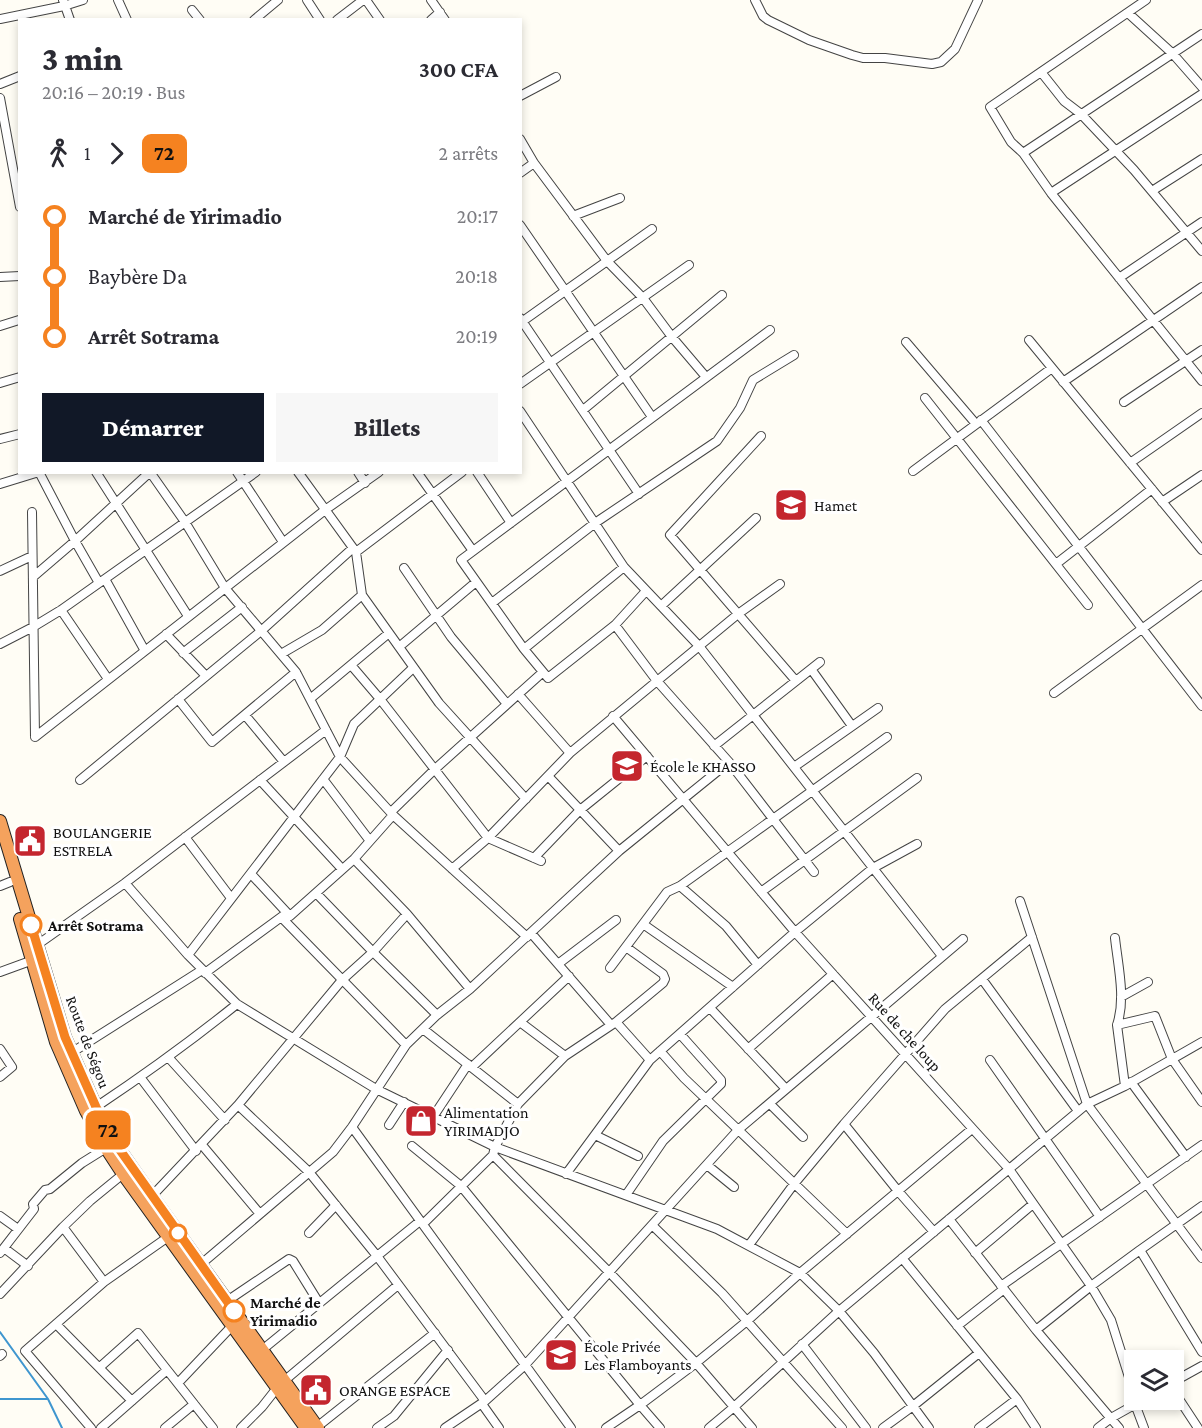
<!DOCTYPE html>
<html lang="fr">
<head>
<meta charset="utf-8">
<style>
  body { margin:0; font-family:"Crimson Pro",serif; background:#f7f7f7; color:#2b2b33; height:100vh; display:flex; flex-direction:column; font-size:22px; white-space:nowrap }
  * { box-sizing:border-box; margin:0 }
  p { font-size:20px; color:#7c7c81 }
  .icon { flex:none; width:33px; height:33px; fill:none; stroke:currentColor; stroke-width:2; stroke-linecap:round; stroke-linejoin:round }
  .map { position:relative; flex:1; overflow:hidden }
  .drawer { position:absolute; left:18px; top:18px; width:504px; height:456px; display:flex; flex-direction:column; background:#fff; border-radius:0px; box-shadow:0 3px 9px #0003 }
  .drawer>* { flex:none }
  .badge { padding:0 12px; border-radius:9px; font-size:21px; line-height:39px }
  .fabs { position:absolute; left:1124px; top:1350px; display:grid; gap:12px }
  .fabs a { display:grid; place-items:center; width:60px; height:60px; border-radius:0px; background:#fff; box-shadow:0 3px 9px #0003; font-size:30px }
  .map>.badge { position:absolute; translate:-50% -50%; box-shadow:0 0 0 3px #fff }
  .legs { display:flex; align-items:center; gap:9px; height:66px; padding:0 24px; font-size:20px }
  .legs p { margin-inline-start:auto }
  .head { display:flex; align-items:center; justify-content:space-between; height:102px; padding:0 24px }
  h1 { font-size:33px; font-weight:800; line-height:45px }
  .button { display:flex; gap:12px; margin-top:auto; padding:12px 24px }
  .button a { flex:1; height:69px; border-radius:0px; background:#111827; color:#fff; font-size:24px; font-weight:800; line-height:69px; text-align:center }
  .button a+a { background:#f7f7f7; color:#2b2b33 }
  ul { padding:0 24px; list-style:none }
  li { display:flex; align-items:center; gap:21px; height:60px; font-size:22px }
  li i { display:grid; place-items:center; width:9px; height:100%; margin:0 8px; background:currentColor }
  li i::after { content:''; width:15px; height:15px; margin:-8px; border:4px solid; border-radius:50%; background:#fff }
  li p { margin-inline-start:auto }
  li:first-child i { background:linear-gradient(#0000 50%,currentColor 0) }
  li:last-child i { background:linear-gradient(currentColor 50%,#0000 0) }
  .map>svg:first-child { display:block }
  .lines { fill:none; stroke-linecap:round; stroke-linejoin:round }
  .stream { stroke:#3f96cf; stroke-width:2 }
  .minor-casing { stroke:#444; stroke-width:10 }
  .highway-casing { stroke:#222; stroke-width:14 }
  .minor { stroke:#fff; stroke-width:8 }
  .highway { stroke:#f5a25d; stroke-width:12 }
  .line-1-casing { stroke:#fff; stroke-width:14 }
  .line-1 { stroke:#f58220; stroke-width:9 }
  .stop-1-dot { fill:#fff; stroke:#f58220; stroke-width:3 }
  .labels { text-anchor:middle; dominant-baseline:central; stroke-width:6; stroke-linejoin:round; paint-order:stroke }
  .poi-label { font-size:16px; fill:#111; stroke:#fff; text-anchor:start }
  .stop-label { font-size:16px; font-weight:bold; fill:#111; stroke:#fff; text-anchor:start }
  .street-label { font-size:16px; fill:#111; stroke:#fff }
</style>
</head>
<body>
<div class="map">
<svg width="1202" height="1428" viewBox="0 0 1202 1428">
  <rect width="100%" height="100%" fill="#fffdf5"/>
  <g class="lines">
    <path class="stream" d="M0,1332l48,67 14,29
      M0,1399h48"/>
    <g class="minor-casing">
      <path id="minor" d="M63,0l7,20
        M118,0l9,20
        M307,0l13,20
        M366,0l14,20
        M431,0l14,20
        M755,0l8,16 5,4 41,20 43,15 11,3h22l47,6 9,-2 14,-13 23,-49
        M1146,0l-156,107 21,35 12,11 28,40 151,188
        M192,10l8,10
        M1128,13l45,41 29,33
        M0,19l64,-13 19,-6
        M254,20l24,-20
        M337,20l26,-20
        M431,20l9,-8
        M1041,72l23,29 17,13 53,56 68,81
        M0,84l20,-8
        M520,96l36,-19
        M0,98l20,109
        M520,139l14,24 73,98 36,37 29,39 34,40
        M1023,153l179,-119
        M520,173l14,-10
        M1152,191l50,-32
        M1051,193l151,-99
        M573,216l47,-18
        M520,225l132,192
        M0,277l20,-1
        M1119,278l83,-56
        M520,318l119,176
        M523,321l129,-92
        M0,326l19,-6
        M1029,340l173,210
        M906,342l70,82
        M1063,382l139,-95
        M0,383l20,-6
        M520,384l169,-119
        M925,398l163,207
        M1124,402l78,-52
        M583,410l139,-115
        M520,411l104,156 75,79 243,310
        M981,420l221,286
        M761,436l-91,99 126,146
        M0,439l20,-5
        M1130,463l72,-50
        M913,471l139,-103
        M39,472l36,69 24,42
        M96,472l92,144
        M150,472l35,50 40,66 71,84 44,85 53,58 134,122
        M237,472l46,70
        M298,472l58,80 6,43 77,108 87,96
        M358,472l7,11
        M417,472l56,79
        M477,472l34,51
        M0,484l39,-12
        M1162,502l40,-27
        M32,512l3,225
        M356,552l106,-80
        M1056,564l96,-75
        M404,568l47,69 56,67
        M0,571l32,-15
        M33,577l42,-36 75,-69
        M105,579l40,72
        M646,591l-31,34 -67,53 -24,-29 -63,-89 309,-230
        M492,603l103,-80 122,-82 23,-33 13,-28 41,-25
        M661,606l95,-88
        M61,610l47,69
        M615,625l42,56 72,81 85,110
        M166,634l40,42
        M0,644l33,-17 28,-17 195,-138
        M399,647l77,-65
        M524,649l100,-82
        M183,653l59,-46
        M281,654l41,-24 40,-35
        M351,665l29,34 108,139 53,23
        M811,669l41,57
        M1054,693l148,-108
        M518,694l52,59
        M178,699l34,43 84,-70
        M310,699l79,-66
        M245,715l39,47
        M613,716l182,216 214,237 82,117 20,34 23,73
        M35,737l290,-227 54,-38
        M714,746l106,-84
        M794,767l84,-59
        M548,776l71,75
        M323,779l47,62
        M80,780l181,-149 92,-83
        M260,780l82,89
        M391,812l43,-42 109,-98
        M185,837l46,61
        M534,858l46,-48 67,-54
        M354,859l53,55 63,75
        M452,869l36,-31 82,-85 168,-139 42,-30
        M251,874l39,42 64,-57 39,-44
        M125,883l63,72 49,49 139,85 119,58 222,82 83,44 39,38 35,42 55,75
        M0,886l10,-4
        M680,886l46,40 32,39
        M761,892l156,-114
        M316,893l57,59 64,63
        M1020,901l67,203 115,154
        M282,918l124,127
        M643,924l90,63
        M531,933l80,92
        M1115,938c3,28 11,60 2,87l8,61
        M37,945l88,-62 201,-153
        M188,955l152,-198 14,-33 59,-56
        M558,964l58,-44
        M610,968l57,-76 13,-6 207,-149
        M0,972l33,-12
        M205,973l79,-58
        M982,979l96,132
        M1121,997l27,-15
        M710,1008l76,81
        M520,1022l45,34
        M616,1022l34,38
        M1117,1025l38,-9 17,43 30,43
        M423,1029l95,75
        M0,1049l12,18 -12,10
        M748,1049l85,-75
        M660,1051l24,27 163,156
        M71,1053l131,-83
        M168,1057l57,63
        M990,1060l110,157
        M472,1067l97,-91
        M140,1077l56,74
        M1131,1082l55,75
        M770,1104l33,33
        M238,1105l71,67 68,84 108,145
        M96,1107c48,-32 95,-66 141,-103
        M433,1117l35,-53
        M844,1124l54,67 36,41
        M389,1125l15,-23
        M352,1127l219,301
        M595,1135l43,21
        M202,1145l58,69
        M412,1146l49,40 179,219 20,23
        M493,1155l116,117 87,91 56,65
        M707,1165l27,22
        M566,1174l84,-114 145,-128 78,-64 44,-24
        M626,1195l37,-54 58,-57v-4l-41,-46
        M152,1196l86,-91 104,-125 31,-28 34,-38
        M1202,1206l-62,44 62,102
        M0,1216l18,13
        M949,1219l87,111 83,98
        M423,1224l70,-69 2,-8 23,-43 47,-48 51,-34 47,-39 2,-4 -2,-5 -37,-27
        M652,1225l70,68 120,135
        M63,1227l41,55
        M309,1233l27,-28
        M749,1245l45,-61 50,-60 101,-115 87,-72
        M4,1248l24,18
        M0,1253l34,-44 -1,-5 12,-14 5,-1 32,-26 24,-15
        M975,1253l58,-49
        M902,1258l115,141 19,29
        M200,1265l133,-113 19,-25 54,-82 31,-30 33,-26 149,-138 110,-89
        M1001,1286l201,-141
        M0,1294l63,-67 27,-26 33,-27
        M227,1301l62,-42 4,2 26,42
        M56,1324l76,77
        M957,1326l47,-37
        M1036,1330l55,-44 49,-36
        M802,1344l64,84
        M262,1350l158,-129
        M0,1356l2,-2
        M100,1367l38,-34 75,95
        M284,1381l114,-96
        M1173,1382l29,-16
        M178,1383l54,-57
        M1173,1390l25,38
        M482,1404l17,24
        M1135,1404l9,24
        M317,1427l118,-94
        M91,1428l-66,-77 79,-69 64,-45
        M101,1428l66,-58
        M165,1428l29,-24
        M241,1428l21,-21 15,-19
        M377,1428l17,-12 54,-66
        M445,1428l40,-27 40,-36 213,-235 225,-191
        M606,1428l34,-23 56,-42 51,-42 53,-48 172,-144
        M709,1428l25,-21 105,-96 248,-207 38,-18 77,-44
        M883,1428l30,-22 66,-53
        M979,1428l38,-29
        M1098,1428l13,-10 32,-18"/>
    </g>
    <g class="highway-casing">
      <path id="highway" d="M0,821l65,216 31,70 19,36 37,53 166,232
        M20,919l36,123 30,69 20,37 17,26 183,254"/>
    </g>
    <use href="#minor" class="minor"/>
    <use href="#highway" class="highway"/>
  </g>
  <g class="lines">
    <g class="line-1-casing">
      <path id="line-1" d="M31,925l34,112 31,70 19,36 119,168"/>
    </g>
    <use href="#line-1" class="line-1"/>
  </g>
  <defs>
    <g id="school-square" transform="scale(1.725)"><rect x="-9" y="-9" width="18" height="18" rx="4" fill="#c4262e" stroke="#fff"/><path d="M0-5L7-2L0 1L-7-2ZM-4 1L0 2.5L4 1V4Q0 6-4 4Z" fill="#fff"/></g>
    <g id="civic-square" transform="scale(1.725)"><rect x="-9" y="-9" width="18" height="18" rx="4" fill="#c4262e" stroke="#fff"/><path d="M-.6-6.5H3V-4.5H.6V-3L4-1V1h2V6H-6V1h2V-1L-.6-3ZM-1.2 2.5V6h2.4V2.5Z" fill="#fff"/></g>
    <g id="shop-square" transform="scale(1.725)"><rect x="-9" y="-9" width="18" height="18" rx="4" fill="#c4262e" stroke="#fff"/><path d="M-5-2.5h2.3a2.7 3.5 0 0 1 5.4 0H5L5.5 6h-11ZM-1.5-2.5h3a1.5 2.3 0 0 0-3 0Z" fill="#fff"/></g>
  </defs>
  <g fill-rule="evenodd">
    <use href="#school-square" x="791" y="505"/>
    <use href="#school-square" x="627" y="766"/>
    <use href="#civic-square" x="30" y="841"/>
    <use href="#shop-square" x="421" y="1121"/>
    <use href="#school-square" x="561" y="1355"/>
    <use href="#civic-square" x="316" y="1390"/>
  </g>
  <g class="stop-1-dot">
    <circle cx="31" cy="925" r="10"/>
    <circle cx="178" cy="1233" r="8"/>
    <circle cx="234" cy="1311" r="10"/>
  </g>
  <g class="labels">
    <g class="poi-label">
      <text x="814" y="505">Hamet</text>
      <text x="650" y="766">École le KHASSO</text>
      <text x="53" y="832">BOULANGERIE<tspan x="53" dy="18">ESTRELA</tspan></text>
      <text x="444" y="1112">Alimentation<tspan x="444" dy="18">YIRIMADJO</tspan></text>
      <text x="584" y="1346">École Privée<tspan x="584" dy="18">Les Flamboyants</tspan></text>
      <text x="339" y="1390">ORANGE ESPACE</text>
    </g>
    <g class="stop-label">
      <text x="48" y="925">Arrêt Sotrama</text>
      <text x="250" y="1302">Marché de<tspan x="250" dy="18">Yirimadio</tspan></text>
    </g>
    <g class="street-label">
      <text transform="translate(905 1032) rotate(48)">Rue de che loup</text>
      <text transform="translate(88 1042) rotate(69)">Route de Ségou</text>
    </g>
  </g>
</svg>
<div class="fabs">
<a><svg class="icon" aria-label="layers" viewBox="0 0 24 24"><path d="M12 4l9 5-9 5-9-5zM3 14l9 5 9-5"/></svg></a>
</div>
<b class="badge" style="left:108px;top:1130px;background:#f58220;color:#111">72</b>
<section class="drawer">
<div class="head"><div><h1>3 min</h1><p>20:16 – 20:19 · Bus</p></div><b>300 CFA</b></div>
<div class="legs"><svg class="icon" aria-label="walk" viewBox="0 0 24 24"><circle cx="13" cy="4" r="2"/><path d="M13 8l-2 6 4 7M11 14l-3 7M7 12l3-4h3l4 4"/></svg>1<svg class="icon" aria-label="forward" viewBox="0 0 24 24"><path d="M9 5l7 7-7 7"/></svg><b class="badge" style="background:#f58220;color:#111">72</b><p>2 arrêts</p></div>
<ul>
<li><i style="color:#f58220"></i><b>Marché de Yirimadio</b><p>20:17</p></li>
<li><i style="color:#f58220"></i><span>Baybère Da</span><p>20:18</p></li>
<li><i style="color:#f58220"></i><b>Arrêt Sotrama</b><p>20:19</p></li>
</ul>
<div class="button"><a>Démarrer</a><a>Billets</a></div>
</section>
</div>
</body>
</html>
